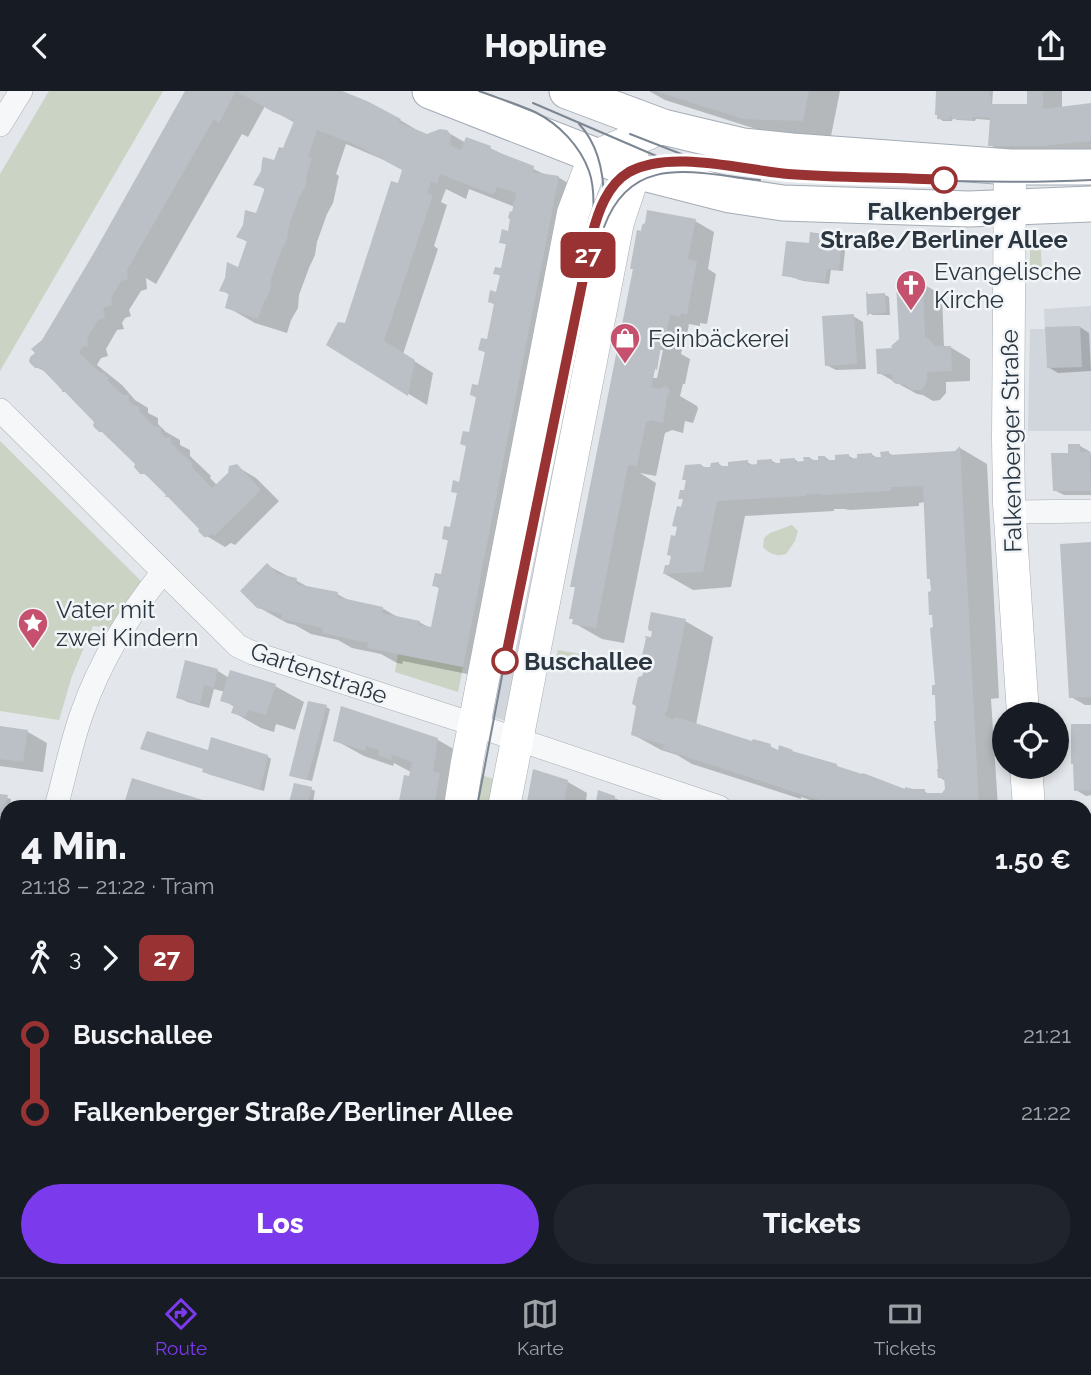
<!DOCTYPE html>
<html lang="de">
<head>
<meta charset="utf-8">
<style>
  body { margin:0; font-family:Raleway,sans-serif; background:#20242c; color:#f1f3f6; height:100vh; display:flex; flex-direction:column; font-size:26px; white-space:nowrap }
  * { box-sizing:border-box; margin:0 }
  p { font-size:23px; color:#9ea1a6 }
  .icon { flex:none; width:38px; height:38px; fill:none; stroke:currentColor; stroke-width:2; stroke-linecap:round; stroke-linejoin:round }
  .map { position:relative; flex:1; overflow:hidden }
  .drawer { position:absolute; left:0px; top:709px; width:1092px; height:478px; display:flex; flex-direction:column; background:#171b24; border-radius:21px 21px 0 0; box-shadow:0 4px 10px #0003 }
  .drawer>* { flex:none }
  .badge { padding:0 14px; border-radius:10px; font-size:24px; line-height:46px }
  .buttons { position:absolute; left:992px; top:611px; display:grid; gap:14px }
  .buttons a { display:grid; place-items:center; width:77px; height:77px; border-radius:50%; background:#171b24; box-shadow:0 4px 10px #0003; font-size:35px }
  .map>.badge { position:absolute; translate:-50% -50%; box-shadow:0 0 0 4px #fff }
  .legs { display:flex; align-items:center; gap:10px; height:77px; padding:0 21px; font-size:23px }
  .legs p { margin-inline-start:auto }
  .headline { display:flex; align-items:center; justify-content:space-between; height:119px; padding:0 21px }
  h1 { font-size:38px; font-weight:800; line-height:52px }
  .action { display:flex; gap:14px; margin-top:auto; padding:14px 21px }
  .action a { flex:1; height:80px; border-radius:42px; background:#7c3aed; color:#fff; font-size:28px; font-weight:800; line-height:80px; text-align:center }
  .action a+a { background:#20242c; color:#f1f3f6 }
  ul { padding:0 21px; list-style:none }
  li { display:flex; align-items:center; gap:24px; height:77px; font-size:26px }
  li i { display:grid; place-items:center; width:10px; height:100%; margin:0 9px; background:currentColor }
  li i::after { content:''; width:18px; height:18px; margin:-9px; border:5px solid; border-radius:50%; background:#171b24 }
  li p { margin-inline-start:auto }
  li:first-child i { background:linear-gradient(#0000 50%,currentColor 0) }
  li:last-child i { background:linear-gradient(currentColor 50%,#0000 0) }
  header { display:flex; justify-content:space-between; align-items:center; height:91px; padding:0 21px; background:#171b24; font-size:32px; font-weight:800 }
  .menu { display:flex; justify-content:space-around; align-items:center; height:98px; border-top:2px solid #363941; background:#171b24; font-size:19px; color:#9ea1a6 }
  .menu a { display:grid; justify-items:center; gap:4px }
  .menu .selected { color:#7c3aed }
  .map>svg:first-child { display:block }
  .built { fill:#d1d6dc }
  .green { fill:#cad3c4 }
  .shadow { fill:#0003; fill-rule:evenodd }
  .building { fill:#bac0c6 }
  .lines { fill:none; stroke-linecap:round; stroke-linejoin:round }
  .street-casing { stroke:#a8aeb4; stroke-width:24 }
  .secondary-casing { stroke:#a8aeb4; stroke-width:33 }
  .primary-casing { stroke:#a3acb5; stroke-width:37 }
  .street { stroke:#f5f7f8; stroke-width:23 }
  .secondary { stroke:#fff; stroke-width:32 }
  .primary { stroke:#fff; stroke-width:35 }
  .tram { stroke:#7d8793; stroke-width:2 }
  .line-1-casing { stroke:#fff; stroke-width:16 }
  .line-1 { stroke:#933; stroke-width:10 }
  .stop-1-dot { fill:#fff; stroke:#933; stroke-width:3.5 }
  .labels { text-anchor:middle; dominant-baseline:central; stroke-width:5; stroke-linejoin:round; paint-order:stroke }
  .stop-label { font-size:24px; font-weight:bold; fill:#2c3641; stroke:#f2f5f7 }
  .poi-label { font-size:24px; fill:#2c3641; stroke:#f2f5f7; text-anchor:start }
  .street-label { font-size:24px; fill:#2c3641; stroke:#f2f5f7 }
</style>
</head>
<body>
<header><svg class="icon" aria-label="back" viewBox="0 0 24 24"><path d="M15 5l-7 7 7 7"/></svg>Hopline<svg class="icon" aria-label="share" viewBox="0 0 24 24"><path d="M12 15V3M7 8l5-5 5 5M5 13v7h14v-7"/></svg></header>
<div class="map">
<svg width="1091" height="1186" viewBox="0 0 1091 1186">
  <rect width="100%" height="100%" fill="#e3e6ea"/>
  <path class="built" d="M587,117l19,4 -6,53 -12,5 -9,-1z
    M1091,215v125h-63l2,-102h15l-1,-20z
    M541,361l18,3 -52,266 -18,-5z
    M620,1180h217v6h-217z"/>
  <path class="green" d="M49,0h114l-163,280v-197z
    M1036,144h4l2,37 -12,-5v-27z
    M589,172l11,2 -41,190 -18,-3 38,-183 9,1z
    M0,350l141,140 -28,47 -20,-2 -21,50 -13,44 -59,-9z
    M792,434l6,6 -3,10 -9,13c-10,3 -16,0 -23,-7l1,-9 6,-5z
    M558,559l55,10 -2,8 -55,-10z
    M398,563l65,13 -5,25 -63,-20z
    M472,681l31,10 -5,25h-32z
    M520,1180h100v6h-102z"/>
  <path class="shadow" d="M187,0h151l62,29 27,16 20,-4 19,11 24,5 58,28 10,1 20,12 -96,488 -79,-16 -1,3 -5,-1 -16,-9 -29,-6 -14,-8 -27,-6 -16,-9 -8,-2 -29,-16 9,-42 45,24 25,5 15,8 30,6 19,11 18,3 13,7 8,-40 -6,-4 9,-9 7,-34 -6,-4 8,-9 7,-35 -6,-3 8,-7 16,-86 -5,-3 8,-8 6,-34 -6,-4 8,-8 13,-65 -6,-3 8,-3 4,-25 -6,-3 9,-9 5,-26 -46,-18 -3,10 -20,-10 -5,13 6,3 -13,41 4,3 -35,105 30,19 -6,32 -99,-60 18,-20 58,-155 -20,-10 -38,-16 -10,30 3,2 -6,27 -6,11 -10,28 -2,13 -6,13 -10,27 -1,13 -7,12 -4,13 -32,-10 -28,-16 3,-12 -9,-5 18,-21 9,-27 -10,-5 19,-22 9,-25 -10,-6 28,-34 11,-27 -30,-17 -17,31 -6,-3 -86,150 -10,-6 1,11 -6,2 -12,19 2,6 -6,2 -3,5 2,6 -7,1 -11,19 2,7 -7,2 -4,7 25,20 13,15 13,8v5l10,5v6l8,8 14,8v5l10,5v6l21,20 -1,2 7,7 19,-19 20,12 23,23 -44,44 -4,-2 -6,4 -20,-12 -4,-7 -50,-50 -10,-6 -4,-8 -89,-91 -12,-6 7,-26 53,-89z
    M649,0h191l-9,45 -59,-2 -107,-34z
    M938,0h55l-1,15h37v-15h33v17l29,-3v49l-81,2 -20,-11v-25l-14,-1 -1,2 -18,-1 -4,-3 -1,4h-9l-4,-3z
    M695,130l19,11 -6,37 8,5 -9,50 -7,-1v3l-11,-2 -4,21 -2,-1 -2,10 9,5 -5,25h-2l-3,12 17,10 1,3 -5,14 -8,-2 -2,12 -11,-3 -7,3 -9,43 -16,-3 16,10 -32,160 -22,-4 -28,-16v-3l-3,-2 6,-30 -5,-2zM659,259h4l-6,28h-4z
    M842,147l4,3 -3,30 -12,-1 -2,14 -25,-3 -20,-6 27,-30z
    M923,193l19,11 2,53 6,-1 20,12v22l-24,1v11l-6,7 -7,1 -10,-6 -6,-1 -38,-21 21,-34 9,-52z
    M885,204l4,2 1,18h-17l-4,-2z
    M853,225l10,6 3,47 -30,1 -10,-5z
    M1080,236l9,6 2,38 -33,2 -10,-6z
    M1080,355l9,5 2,3v41h-27l-10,-5 16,-36z
    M960,357l27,16 12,234 -8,1 7,108h-167l-30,-10v2l-109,-35 -15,-9 -16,-5 -29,-16 20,-95 33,-18 28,16 -17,88 57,19 17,2 10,6 126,39h18l6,4h13l4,-5v-8l-8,-5 -5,-149 -9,-126 -6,1v3l-69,4 -6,-1h-10v2l-89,5 -14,71 -38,3 -28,-16 5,-7 14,-67 -4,-2 6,-6 2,-10 -4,-3 17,-14 6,4 12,-5 6,4 22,-6 7,4 18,-5 6,3 16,-5 6,4 10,-5 5,3h5v-3l5,-1 7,5 17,-6 7,4 15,-6 8,5 10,-6 6,4 61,-4z
    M1091,453v161h-6l-14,-8z
    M186,571l32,9 11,7 2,-6 44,14 29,16 -9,28 -19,-6 -2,8 -13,-4 -28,-16 2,-5 -13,-7 3,-8 -11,-3 -5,19 -22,-6 -9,-5z
    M326,616l4,2 -18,72 -17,-4z
    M342,617l96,32 28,16 -16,51h-45l6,-35 -17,-9 -1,3 -29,-10 -29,-16z
    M1091,634v70l-5,1 -10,-6z
    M0,637l28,4 19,11 -4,29 -43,-6z
    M209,661l58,4 4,3 -7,32 -56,-17z
    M568,691l19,11 -2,14h-57z
    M311,698l4,2 -3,16h-22z
    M0,705l11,3 -1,8h-3v9l-7,-1z
    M614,707l5,2 -1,7h-21z
    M0,781l7,4 -5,30 -2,-1z
    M317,1180h51l-1,6h-52z
    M445,1180h58l-2,6h-57z
    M790,1180h49v6h-44v-4z"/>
  <path class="building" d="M185,0h157l25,10 34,18 -3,3 29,12 13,-5 7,1 4,5 -1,10 11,5 5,-13 25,9 -1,3 44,17 -1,6 26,4 -96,491 -96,-19 1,-5 -46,-10 1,-5 -42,-9 1,-5 -25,-6 -17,-17 27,-28 11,11 19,4 -1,6 42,8 -1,5 46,10 -1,6 38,8 -1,4 12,2 8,-40 -7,-1 3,-13 6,1 7,-34 -6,-1 2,-13 6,1 7,-34 -6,-1 2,-12 6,2 7,-36 -6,-2 3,-13 6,1 7,-35 -6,-2 2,-11 6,1 7,-33 -7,-2 3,-12 6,1 7,-35 -6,-2 2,-12 6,2 4,-17 -7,-1 2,-7 6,1 5,-24 -7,-1 3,-14 6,2 2,-12 -2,-1 2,-7 2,1 4,-19 -19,-6 -2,6 -4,1 -51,-20 -3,10 -6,-3 -4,12 6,2 -49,146 31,19 -7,36 -82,-51 12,-23 7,1 46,-142 7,2 4,-13 -48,-26 -37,-14 -9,27 4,1 -5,15 -1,13 -7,11 -10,29 -2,13 -6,12 -10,28 -1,13 -7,12 -5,15 -33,-11 4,-15 -10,-2 6,-13 2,-16 11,5 9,-26 -11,-4 7,-12 2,-15 11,3 9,-25 -12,-3 8,-14 1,-10 1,-4 11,3 5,-13 4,1 11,-27 -21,-9 -37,-21 -17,32 -5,-4 -87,151 1,9 -7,2 -10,17 2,7 -8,2 -2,4 2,7 -7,2 -11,18 2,7 -7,2 -3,6 22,20 1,-1 7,6 -2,2 16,15h6v6l4,4 6,1v5l16,16h6v6l5,5 5,-1v6l22,21 -2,2 21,22 16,-15 1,-7 8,-2 24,26 -47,46 -2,-3 -5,4h-3l-6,-6 1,-2 -31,-32h-3l1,-2 -21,-21h-5l-6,-7 1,-3 -33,-32h-3l-6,-6 1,-4 -29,-30h-3v-2l-21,-22h-6l-6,-6 1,-5 5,-4 -4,-4 11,-9 53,-89z
    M655,0h154l-6,30 -60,-2z
    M936,0h54l-1,6h2v7h36v-13h16v18l48,-6v38l-49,5h-54l2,-28 -18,-1v3l-21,-1 1,-3h-3v4l-12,-1v-4h-2z
    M647,119l49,9 -8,40 9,2 -10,53 -6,-1 -1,4 -10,-3 -4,21 -3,-1 -6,36 -2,-1 -4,18 8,2 6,-3 4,3 1,3 -3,4 -4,27 -12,-3 -5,2 -9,44 -9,-1 -32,163 -24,-4 1,-5h-4l6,-32h-5l63,-318h-3l7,-39 4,1 1,-6 3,-2z
    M810,141l32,5 -3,33 -12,-1 -2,13 -27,-2v-2l-16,-2 4,-35 23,2z
    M915,191h8l2,56h3l6,6v2h17l1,25 -25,1v9l-5,9h-13l1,-1 -6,-5 -3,2v-2h-5l-4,-3v-7h-15l-1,-25 16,-1 -1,-2 8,-7 -3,-56h8l4,2h4z
    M866,200l2,3 17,-1 1,20 -17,1 -2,2z
    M854,223l3,50 -32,2 -3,-50z
    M1080,235l2,41 -35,1 -2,-41z
    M1068,353h12v8l10,-1 1,40h-38l-2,-38h17z
    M960,355l19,361h-138l-179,-58 2,-4 -33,-10 5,-29 -4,-2 6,-27 4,-1 2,-5 -5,-2 7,-31 -2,-2 7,1 1,-6h-3l-1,-3 3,-16 35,7 -19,92 -2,2 1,4 7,2 3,-2 76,24 1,-2 18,5 -1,3 8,3 1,-5 14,5 -1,1 45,13v2l25,8 1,-1 42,16v-2l8,2h12v4h17l3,-4 -1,-11h-6l-1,-9h1l-4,-48h2l-1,-26h-3v-10h3l-5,-57 3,-1 -1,-12h-3l-1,-23 3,-1 -1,-12h-3l-4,-93 -32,1v4l-70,4 -1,-2 -6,1h-8v2l-89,5 -14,71 -40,2 2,-9h4l2,-9 -4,-1 4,-20 4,1 2,-9 -5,-1 5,-20 4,1 2,-8h-5l2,-9h4l2,-10h-4l3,-15 16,-1v3h9l1,-4 8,-1v4h9v-4l20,-2v5l9,-1v-4l15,-1v4h8v-4l15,-1 -1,4 10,-1 -1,-4h7v3h8v-4h7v4h10v-5l14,-1v5l8,-1v-4l15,-1v4h9l-1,-5 9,-1v4l66,-4z
    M1091,451v155l-22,1 -9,-154z
    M185,569l33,9 -4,19 -10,-3 -4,19 -24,-6z
    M230,579l46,14 -10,31 -18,-5 -3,7 -14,-4 3,-8 -14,-4z
    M308,610l19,4 -20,75 -18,-4z
    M341,615l97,32 -5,33 7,2 -6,34h-31l1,-5 -5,-1 5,-26 5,1 3,-14 -20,-7 -1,5 -13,-5 1,-5 -13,-4 -1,5 -32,-10z
    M1071,633h20v66l-17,1 -1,-27h-2z
    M0,635l28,4 -5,32 -23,-3z
    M147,640l61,19 3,-13 57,18 -8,35 -58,-18 1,-3 -63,-20z
    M533,678l35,11 -5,27h-37z
    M132,687l90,28v1h-99z
    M294,692l18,4 -5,20h-19z
    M598,699l17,6 -1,11h-19z
    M0,703l8,1 -4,20 -4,-1z
    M1087,939h4v34h-2z
    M315,1180h38l-1,6h-38z
    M443,1180h39l-2,6h-38z
    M793,1180h32l1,6h-33z"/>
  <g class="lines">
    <g class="street-casing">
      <path id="street" d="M0,34l21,-34
        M0,319l238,236 15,7 204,66 262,88
        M1010,421l81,-1
        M56,716c9,-31 15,-64 26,-94 18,-51 47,-99 81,-141
        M0,942l7,-27
        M899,1180l6,6
        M859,1186l5,-6"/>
    </g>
    <g class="secondary-casing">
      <path id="secondary" d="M1010,76l-2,271 1,65 14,211
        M1026,676l3,40
        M460,716l7,-45 106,-549 21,-56 69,-30
        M504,716l114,-585 17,-51 -4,-23
        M1057,1180v6
        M381,1186l1,-6
        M415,1186l1,-6"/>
    </g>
    <g class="primary-casing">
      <path id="primary" d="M430,0l202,79 98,25 53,8 186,6 122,-5
        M567,0l96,36 80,19 49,5 218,16h81"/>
    </g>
    <use href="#street" class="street"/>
    <use href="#secondary" class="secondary"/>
    <use href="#primary" class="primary"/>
    <path class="tram" d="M479,0c19,7 38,13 56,21 24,12 45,34 54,59 5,14 5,33 4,48
      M533,12l135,58
      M579,33c20,21 25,49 25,78
      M630,43l59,23
      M604,136c28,-76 93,-53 156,-47
      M477,716l38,-199 76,-373c8,-25 17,-54 42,-65 46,-20 110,1 159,4 99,5 200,11 299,6
      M394,1186l1,-6
      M405,1186l1,-6"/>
  </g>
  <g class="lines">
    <g class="line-1-casing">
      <path id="line-1" d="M505,570l87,-426c6,-23 15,-50 37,-63 42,-23 113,-2 159,2 52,4 104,3 156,6"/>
    </g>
    <use href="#line-1" class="line-1"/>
  </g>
  <defs>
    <g id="church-pin" transform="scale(1.575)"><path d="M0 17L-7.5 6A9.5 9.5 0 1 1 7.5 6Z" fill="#c6516e" stroke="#f2f5f7"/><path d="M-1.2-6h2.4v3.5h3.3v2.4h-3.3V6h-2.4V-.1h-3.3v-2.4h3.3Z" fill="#fff"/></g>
    <g id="shop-pin" transform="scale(1.575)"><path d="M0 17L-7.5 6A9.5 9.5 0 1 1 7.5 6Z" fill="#c6516e" stroke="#f2f5f7"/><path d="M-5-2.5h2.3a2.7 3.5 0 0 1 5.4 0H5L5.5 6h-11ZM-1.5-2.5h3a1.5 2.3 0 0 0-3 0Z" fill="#fff"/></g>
    <g id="sight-pin" transform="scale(1.575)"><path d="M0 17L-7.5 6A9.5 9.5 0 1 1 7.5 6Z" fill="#c6516e" stroke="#f2f5f7"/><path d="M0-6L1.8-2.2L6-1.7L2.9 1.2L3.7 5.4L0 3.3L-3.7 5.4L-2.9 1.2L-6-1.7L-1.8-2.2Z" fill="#fff"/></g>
  </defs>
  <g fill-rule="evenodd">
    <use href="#church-pin" x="911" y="194"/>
    <use href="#shop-pin" x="625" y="247"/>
    <use href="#sight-pin" x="33" y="532"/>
  </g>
  <g class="stop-1-dot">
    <circle cx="944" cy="89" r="12"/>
    <circle cx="505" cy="570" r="12"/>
  </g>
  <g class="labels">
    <g class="stop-label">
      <text x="944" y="120">Falkenberger<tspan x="944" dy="28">Straße/Berliner Allee</tspan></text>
      <text x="524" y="570" text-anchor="start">Buschallee</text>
    </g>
    <g class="poi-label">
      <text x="934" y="180">Evangelische<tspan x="934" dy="28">Kirche</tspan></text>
      <text x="648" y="247">Feinbäckerei</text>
      <text x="56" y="518">Vater mit<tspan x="56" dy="28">zwei Kindern</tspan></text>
    </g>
    <g class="street-label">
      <text transform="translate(1011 350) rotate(-91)">Falkenberger Straße</text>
      <text transform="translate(319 582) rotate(19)">Gartenstraße</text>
    </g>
  </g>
</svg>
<div class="buttons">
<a><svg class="icon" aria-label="locate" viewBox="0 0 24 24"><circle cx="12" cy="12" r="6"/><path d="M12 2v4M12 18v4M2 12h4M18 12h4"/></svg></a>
</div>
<b class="badge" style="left:588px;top:164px;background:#933;color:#fff">27</b>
<section class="drawer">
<div class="headline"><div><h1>4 Min.</h1><p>21:18 – 21:22 · Tram</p></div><b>1.50 €</b></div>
<div class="legs"><svg class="icon" aria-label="walk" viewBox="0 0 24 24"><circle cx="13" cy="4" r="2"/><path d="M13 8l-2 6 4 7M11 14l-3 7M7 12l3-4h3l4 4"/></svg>3<svg class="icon" aria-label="forward" viewBox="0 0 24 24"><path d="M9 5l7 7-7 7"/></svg><b class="badge" style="background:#933;color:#fff">27</b></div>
<ul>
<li><i style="color:#933"></i><b>Buschallee</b><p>21:21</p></li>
<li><i style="color:#933"></i><b>Falkenberger Straße/Berliner Allee</b><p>21:22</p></li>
</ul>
<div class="action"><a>Los</a><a>Tickets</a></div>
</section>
</div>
<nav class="menu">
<a class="selected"><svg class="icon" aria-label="directions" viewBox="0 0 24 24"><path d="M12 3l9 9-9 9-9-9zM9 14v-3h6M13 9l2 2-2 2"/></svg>Route</a>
<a><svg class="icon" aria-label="map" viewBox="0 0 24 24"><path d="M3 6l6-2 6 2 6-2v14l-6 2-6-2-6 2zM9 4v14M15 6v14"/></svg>Karte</a>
<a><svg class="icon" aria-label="tickets" viewBox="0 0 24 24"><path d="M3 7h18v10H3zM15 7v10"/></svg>Tickets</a>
</nav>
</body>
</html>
